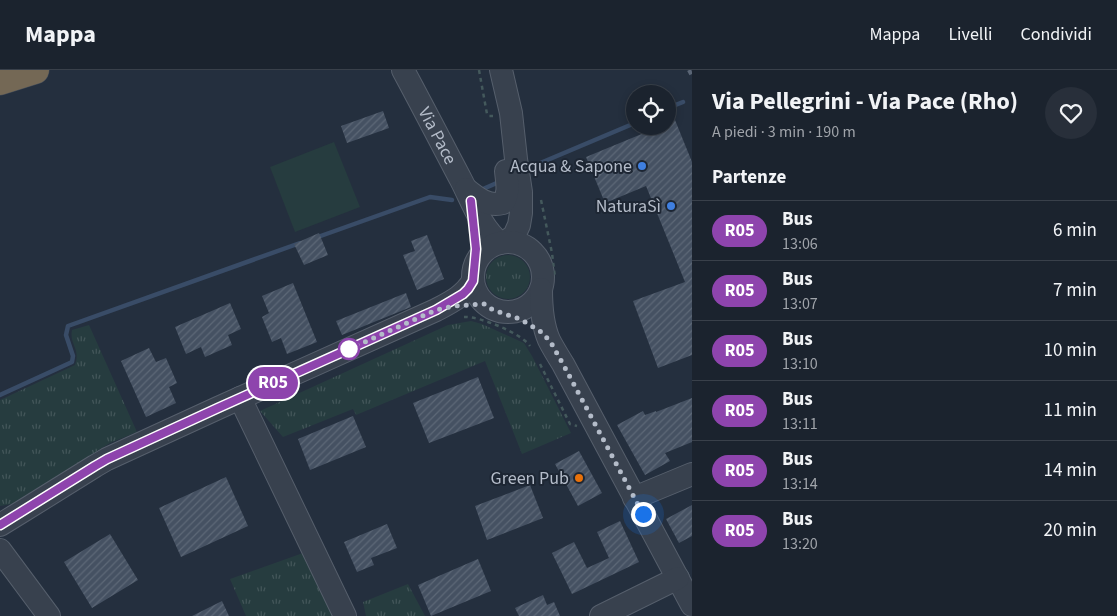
<!DOCTYPE html>
<html lang="it">
<head>
<meta charset="utf-8">
<style>
  body { margin:0; font-family:"Source Sans 3",sans-serif; background:#282f3a; color:#f1f3f6; height:100vh; display:flex; flex-direction:column; font-size:19px; white-space:nowrap }
  * { box-sizing:border-box; margin:0 }
  p { font-size:16px; color:#a0a4aa }
  .icon { flex:none; width:28px; height:28px; fill:none; stroke:currentColor; stroke-width:2; stroke-linecap:round; stroke-linejoin:round }
  .map { position:relative; flex:1; overflow:hidden }
  .drawer { display:flex; flex-direction:column; background:#1b232e; width:425px }
  .drawer>* { flex:none }
  .badge { padding:0 10px; border-radius:16px; font-size:18px; line-height:32px }
  .buttons { position:absolute; left:626px; top:15px; display:grid; gap:10px }
  .buttons a { display:grid; place-items:center; width:50px; height:50px; border-radius:50%; background:#1b232e; box-shadow:0 2px 8px #0003,0 0 0 1px #39404a; font-size:25px }
  .you { position:absolute; width:25px; height:25px; margin:-12px; border:4px solid #fff; border-radius:50%; background:#1a73e8; box-shadow:0 0 0 8px #1a73e833 }
  .map>.badge { position:absolute; translate:-50% -50%; box-shadow:0 0 0 2px #fff }
  h2 { padding:0 20px; font-size:19px; line-height:45px }
  .round { display:grid; place-items:center; flex:none; width:52px; height:52px; border-radius:26px; background:#282f3a }
  .head { display:flex; align-items:center; justify-content:space-between; height:85px; padding:0 20px }
  h1 { font-size:24px; font-weight:700; line-height:38px }
  ul { padding:0; list-style:none }
  li { display:flex; align-items:center; gap:15px; height:60px; padding:0 20px; border-top:1px solid #39404a }
  li div { flex:1 }
  li b { display:block; font-size:19px }
  li em { font-style:normal }
  li .badge { min-width:55px; font-weight:700; text-align:center }
  header { display:flex; align-items:center; gap:30px; box-sizing:border-box; height:70px; padding:0 25px; background:#1b232e; border-bottom:1px solid #39404a }
  header strong { font-size:24px }
  nav { display:flex; gap:28px; margin-inline-start:auto; font-size:18px }
  main { display:flex; flex:1; min-height:0 }
  .map>svg:first-child { display:block }
  .grass { fill:url(#grass-tufts) }
  .pitch { fill:#263c3f }
  .lines { fill:none; stroke-linecap:round; stroke-linejoin:round }
  .stream { stroke:#394c67; stroke-width:4.5 }
  .building { fill:url(#building-hatch) }
  .minor-casing { stroke:#565f6c; stroke-width:24 }
  .highway-casing { stroke:#434c59; stroke-width:29 }
  .path { stroke:#44595c; stroke-width:2.5; stroke-dasharray:4 4; stroke-linecap:butt }
  .minor { stroke:#38414e; stroke-width:22 }
  .highway { stroke:#746855; stroke-width:28 }
  .rail { stroke:#5a6575; stroke-width:4; stroke-dasharray:5 5; stroke-linecap:butt }
  .line-casing { stroke:#fff; stroke-width:11 }
  .line { stroke:#8e44ad; stroke-width:8 }
  .walk { stroke:#b4bcc9; stroke-width:5; stroke-dasharray:0 9 }
  .shop-dot { fill:#3f7fe0; stroke:#1d2633; stroke-width:2 }
  .stop-dot { fill:#fff; stroke:#8e44ad; stroke-width:2.5 }
  .food-dot { fill:#e8710a; stroke:#1d2633; stroke-width:2 }
  .labels { text-anchor:middle; dominant-baseline:central; stroke-width:4; stroke-linejoin:round; paint-order:stroke }
  .street-label { font-size:18px; fill:#b4bcc9; stroke:#1d2633 }
  .poi-label { font-size:18px; fill:#b4bcc9; stroke:#1d2633; text-anchor:end }
</style>
</head>
<body>
<header>
<strong>Mappa</strong>
<nav><a>Mappa</a><a>Livelli</a><a>Condividi</a></nav>
</header>
<main>
<div class="map">
<svg width="692" height="546" viewBox="0 0 692 546">
  <defs>
    <pattern id="grass-tufts" width="24" height="20" patternUnits="userSpaceOnUse" patternTransform="scale(1.25)"><rect width="24" height="20" fill="#263c3f"/><path d="M3 7l-1-3M5 7V3M7 7l1-3M15 17l-1-3M17 17v-4M19 17l1-3" fill="none" stroke="#435659"/></pattern>
    <pattern id="building-hatch" width="6" height="6" patternUnits="userSpaceOnUse" patternTransform="scale(1.25)"><rect width="6" height="6" fill="#455162"/><path d="M-1 1l2-2M0 6l6-6M5 7l2-2" fill="none" stroke="#5d6877"/></pattern>
  </defs>
  <rect width="100%" height="100%" fill="#242f3e"/>
  <path class="grass" d="M486 207a22 22 0 1 1 44 0a22 22 0 1 1-44 0Z
    M471,251l11,3 42,19 8,13 39,77 -49,21 -37,-93 -129,54 -3,-6 -70,28 -23,-26 188,-86z
    M89,255l48,107 -27,11 -98,61 -12,2v-106l75,-35c6,-16 -6,-21 -3,-35z
    M303,483l32,63h-89l-16,-37z
    M408,514l17,32h-59l-3,-14z"/>
  <path class="pitch" d="M334,72l26,65 -65,25 -25,-65z"/>
  <g class="lines">
    <path class="stream" d="M668,38l15,-6
      M538,94l97,-41
      M483,119l16,-7
      M315,168l115,-41 22,3
      M0,325l72,-33 1,-6 -7,-21 2,-9 232,-83"/>
  </g>
  <path class="building" d="M383,41l6,17 -42,15 -6,-17z
    M675,50l17,42v193l-34,13 -25,-67 52,-19 -39,-96 -41,17 -19,-46 75,-31h7v-3z
    M319,163l9,22 -24,10 -10,-21z
    M427,165l17,44 -27,11 -14,-35 12,-4 -4,-10z
    M293,213l24,59 -30,12 -6,-16 -9,4 -10,-25 7,-4 -7,-17z
    M406,223l5,14 -69,28 -6,-14z
    M230,233l11,26 -13,6 4,10 -27,12 -4,-10 -15,7 -11,-27z
    M149,278l7,14 10,-4 11,25 -8,4 7,16 -30,14 -25,-56z
    M478,307l16,41 -65,25 -16,-40z
    M692,328v44l-27,11 5,8 -25,14 -28,-50 26,-14 2,4 11,-4v1z
    M353,346l13,31 -56,23 -12,-31z
    M579,381l23,42 -24,13 -23,-42z
    M226,407l22,49 -67,31 -22,-49z
    M530,415l13,33 -56,22 -12,-34z
    M692,435v31l-13,7 -13,-24z
    M620,451l19,41 -67,32 -20,-41 22,-11 13,26 22,-10 -12,-26z
    M387,454l10,24 -26,10 3,7 -17,7 -13,-30z
    M110,464l28,46 -46,28 -28,-46z
    M478,489l13,32 -60,25 -13,-31z
    M543,525l4,10 7,-3 6,14h-41l-4,-8z
    M222,531l7,15h-37z"/>
  <g class="lines">
    <g class="minor-casing">
      <g id="minor">
        <path id="s1" d="M403,0c20,37 39,74 58,110 11,21 20,48 39,63"/>
        <path d="M501,0l10,43 5,46 5,33v21l-2,12 -5,11 -9,6"/>
        <path d="M466,119c11,9 22,18 37,14 7,-10 4,-21 3,-32"/>
        <circle cx="508" cy="207" r="35"/>
        <path d="M541,219c0,18 1,35 8,51 4,8 9,16 14,24l129,241"/>
        <path d="M240,328l105,218"/>
        <path d="M634,428l58,-24"/>
        <path d="M0,455l26,-16 69,-43 12,-7 111,-51 218,-98c15,-8 28,-14 37,-29"/>
        <path d="M0,480l49,66"/>
        <path d="M601,546l77,-38"/>
      </g>
    </g>
    <g class="highway-casing">
      <path id="highway" d="M0,11l35,-11"/>
    </g>
    <path class="path" d="M479,0l8,44 2,2h4
      M541,130l11,53 3,25
      M464,247c15,-1 57,16 66,29
      M540,294l30,60 7,2"/>
    <use href="#minor" class="minor"/>
    <use href="#highway" class="highway"/>
    <path class="rail" d="M689,0l3,6"/>
  </g>
  <g class="lines">
    <g class="line-casing">
      <path id="line" d="M0,455l95,-59 12,-7 111,-51 218,-98 27,-16 5,-5 5,-8 3,-32 -5,-48"/>
    </g>
    <use href="#line" class="line"/>
    <path class="walk" d="M349,279l87,-39 18,-4 30,-2 9,6 27,9 20,12 10,10 13,23 80,150"/>
  </g>
  <g class="shop-dot">
    <circle cx="642" cy="96" r="5"/>
    <circle cx="671" cy="136" r="5"/>
  </g>
  <circle class="stop-dot" cx="349" cy="279" r="10"/>
  <circle class="food-dot" cx="579" cy="408" r="5"/>
  <g class="labels">
    <g class="street-label">
      <text stroke="none"><textPath href="#s1" startOffset="74">Via Pace</textPath></text>
    </g>
    <g class="poi-label">
      <text x="632" y="96">Acqua &amp; Sapone</text>
      <text x="661" y="136">NaturaSì</text>
      <text x="569" y="408">Green Pub</text>
    </g>
  </g>
</svg>
<div class="buttons">
<a><svg class="icon" aria-label="locate" viewBox="0 0 24 24"><circle cx="12" cy="12" r="6"/><path d="M12 2v4M12 18v4M2 12h4M18 12h4"/></svg></a>
</div>
<div class="you" style="left:643px;top:444px"></div>
<b class="badge" style="left:273px;top:313px;background:#8e44ad;color:#fff">R05</b>
</div>
<section class="drawer">
<div class="head"><div><h1>Via Pellegrini - Via Pace (Rho)</h1><p>A piedi · 3 min · 190 m</p></div><a class="round"><svg class="icon" aria-label="heart" viewBox="0 0 24 24"><path d="M12 20l-8-8c-3-5 5-10 8-4 3-6 11-1 8 4z"/></svg></a></div>
<h2>Partenze</h2>
<ul>
<li><span class="badge" style="background:#8e44ad;color:#fff">R05</span><div><b>Bus</b><p>13:06</p></div><em>6 min</em></li>
<li><span class="badge" style="background:#8e44ad;color:#fff">R05</span><div><b>Bus</b><p>13:07</p></div><em>7 min</em></li>
<li><span class="badge" style="background:#8e44ad;color:#fff">R05</span><div><b>Bus</b><p>13:10</p></div><em>10 min</em></li>
<li><span class="badge" style="background:#8e44ad;color:#fff">R05</span><div><b>Bus</b><p>13:11</p></div><em>11 min</em></li>
<li><span class="badge" style="background:#8e44ad;color:#fff">R05</span><div><b>Bus</b><p>13:14</p></div><em>14 min</em></li>
<li><span class="badge" style="background:#8e44ad;color:#fff">R05</span><div><b>Bus</b><p>13:20</p></div><em>20 min</em></li>
</ul>
</section>
</main>
</body>
</html>
